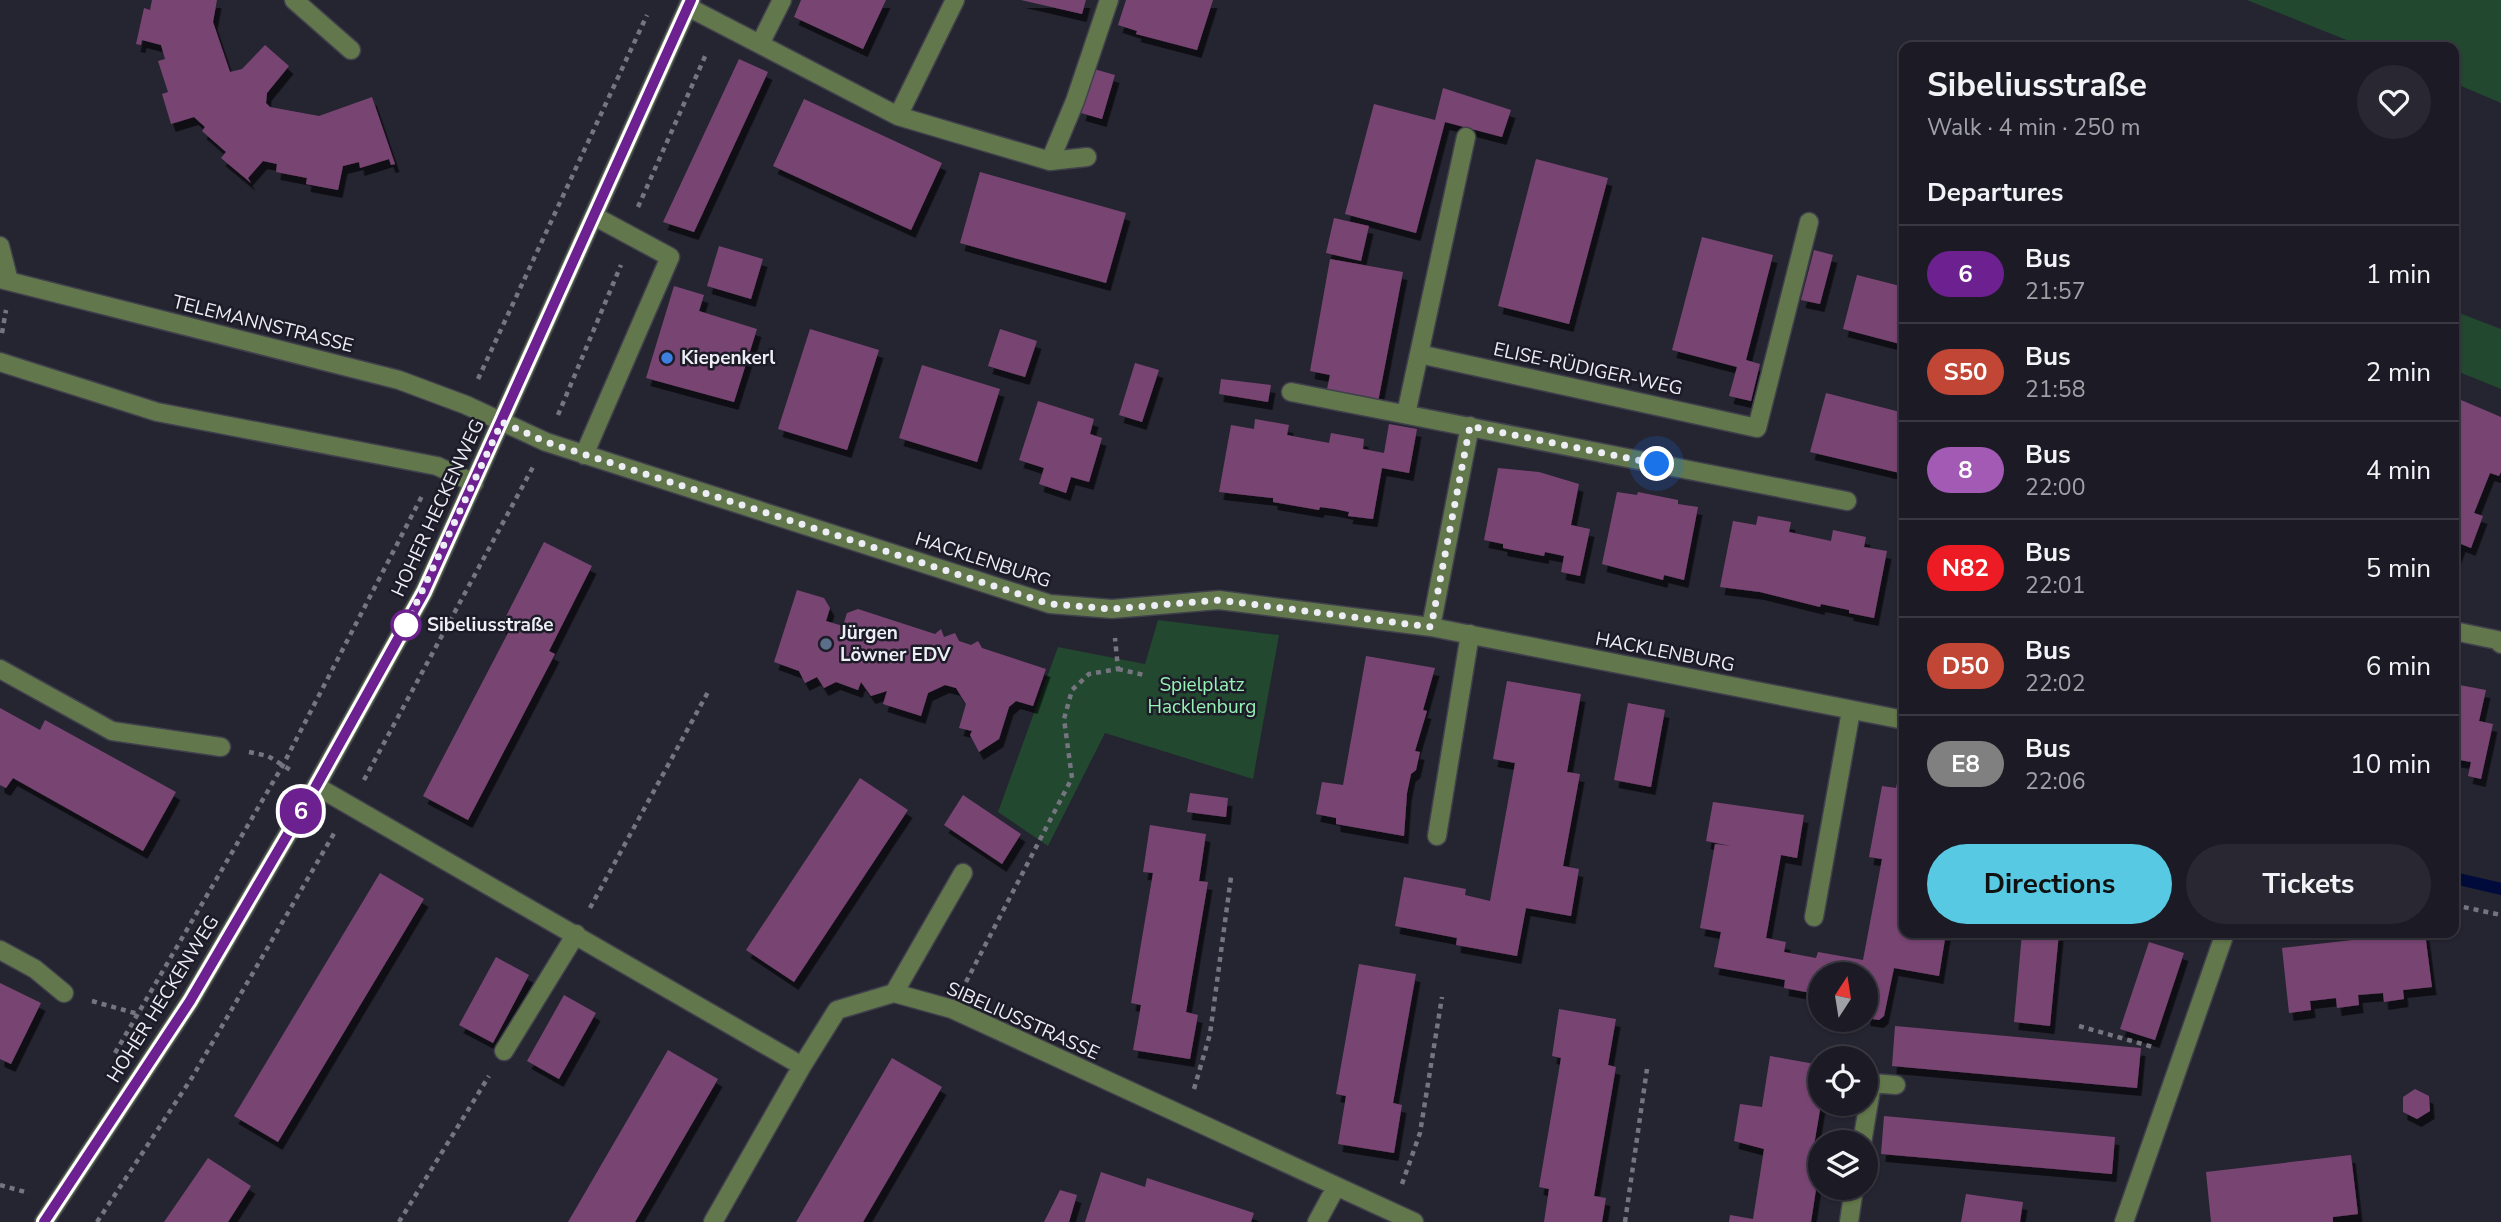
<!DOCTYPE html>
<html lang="en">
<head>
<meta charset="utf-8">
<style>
  body { margin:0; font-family:"Nunito Sans",sans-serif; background:#292832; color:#f1f3f6; height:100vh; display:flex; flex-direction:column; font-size:26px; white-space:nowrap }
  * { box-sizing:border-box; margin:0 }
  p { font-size:23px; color:#a0a1a7 }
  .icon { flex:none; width:38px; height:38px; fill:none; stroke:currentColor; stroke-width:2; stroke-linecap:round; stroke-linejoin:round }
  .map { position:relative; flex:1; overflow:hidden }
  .drawer { position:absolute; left:1899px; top:42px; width:560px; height:896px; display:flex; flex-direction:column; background:#1c1b25; border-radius:14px; box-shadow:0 2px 5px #0004,0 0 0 2px #3a3942 }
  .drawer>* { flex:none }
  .badge { padding:0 14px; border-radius:23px; font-size:24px; line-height:46px }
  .needle { width:46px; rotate:12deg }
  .tools { position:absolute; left:1808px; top:962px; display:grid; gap:14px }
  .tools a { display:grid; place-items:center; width:70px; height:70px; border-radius:50%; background:#1c1b25; box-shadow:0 2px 5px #0004,0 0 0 2px #3a3942; font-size:35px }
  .you { position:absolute; width:35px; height:35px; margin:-18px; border:5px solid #fff; border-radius:50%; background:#1a73e8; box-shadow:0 0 0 10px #1a73e833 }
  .map>.badge { position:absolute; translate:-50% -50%; box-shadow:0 0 0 4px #fff }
  h2 { padding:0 28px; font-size:26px; line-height:63px }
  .round { display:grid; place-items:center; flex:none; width:74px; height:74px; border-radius:37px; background:#292832 }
  .overview { display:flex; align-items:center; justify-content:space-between; height:119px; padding:0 28px }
  h1 { font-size:33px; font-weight:700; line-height:52px }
  .cta { display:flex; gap:14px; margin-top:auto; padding:14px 28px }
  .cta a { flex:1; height:80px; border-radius:42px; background:#57c9e2; color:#111; font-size:28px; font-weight:700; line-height:80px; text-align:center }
  .cta a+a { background:#292832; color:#f1f3f6 }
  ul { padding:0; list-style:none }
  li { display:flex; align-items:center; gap:21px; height:98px; padding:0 28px; border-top:2px solid #3a3942 }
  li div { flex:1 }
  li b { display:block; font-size:26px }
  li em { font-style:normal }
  li .badge { min-width:77px; font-weight:700; text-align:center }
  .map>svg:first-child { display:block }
  .green { fill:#22482f }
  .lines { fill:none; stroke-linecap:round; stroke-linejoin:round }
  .stream { stroke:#000b3b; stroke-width:12 }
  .building { fill:#784573; filter:url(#shadow) }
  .minor-casing { stroke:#41404d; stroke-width:21 }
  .path { stroke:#757580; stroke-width:4.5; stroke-dasharray:5 5; stroke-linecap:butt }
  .minor { stroke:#62774b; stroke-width:18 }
  .line-casing { stroke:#fff; stroke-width:16 }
  .line { stroke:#6d2190; stroke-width:10 }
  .walk { stroke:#ededf6; stroke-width:7; stroke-dasharray:0 12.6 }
  .shop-dot { fill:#3f7fe0; stroke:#1c1b27; stroke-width:2.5 }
  .stop-dot { fill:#fff; stroke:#6d2190; stroke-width:3.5 }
  .service-dot { fill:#5c6f8a; stroke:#1c1b27; stroke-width:2.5 }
  .labels { text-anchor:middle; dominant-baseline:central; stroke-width:5; stroke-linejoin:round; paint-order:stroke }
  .street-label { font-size:19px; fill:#ededf6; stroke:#1c1b27 }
  .poi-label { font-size:19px; font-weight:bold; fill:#ededf6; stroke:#1c1b27; text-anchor:start }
  .stop-label { font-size:19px; font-weight:bold; fill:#ededf6; stroke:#1c1b27; text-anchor:start }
  .park-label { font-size:19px; fill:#96f3b5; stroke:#1c1b27 }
</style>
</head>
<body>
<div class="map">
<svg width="2501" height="1222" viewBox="0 0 2501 1222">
  <defs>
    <filter id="shadow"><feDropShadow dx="4.5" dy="8" stdDeviation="0" flood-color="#0009"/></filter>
  </defs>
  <rect width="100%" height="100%" fill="#252431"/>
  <path class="green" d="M2247,0h254v103l-47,-20v-36h-90z
    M2454,311l47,18v60l-47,-19z
    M1158,620l121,15 -26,144 -148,-46 -57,113 -50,-34 60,-165 87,17z"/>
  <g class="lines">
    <path class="stream" d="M2454,878l47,11"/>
  </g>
  <path class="building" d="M152,0h65l-4,22 17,50 12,-3 23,-24 24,21 -22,27 -1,10 4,4 49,9 53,-19 23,67 -4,1 -2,-6 -29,9 -1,-6 -16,4 -5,24 -32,-6 1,-6 -31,-6 1,-8 -14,-3 -15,17 3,5 -30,-25 5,-6 -24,-21 3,-4 -11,-10 -23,7 -9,-30 6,-2 -10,-31 7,-2 -4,-14 -19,-5 -1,5 -5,-1 8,-36 6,2z
    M801,0h85l-23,49 -69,-32z
    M1021,0h65l-4,14z
    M1126,0h87l-16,50 -61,-16 1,-3 -19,-6z
    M739,59l29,13 -74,160 -31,-10z
    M1094,69l21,6 -13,44 -21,-6z
    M1443,88l68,22 -9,27 -57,-15 -29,111 -71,-19 29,-110 61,16z
    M804,99l138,64 -31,67 -138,-64z
    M1536,159l72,19 -39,146 -71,-18z
    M980,172l146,41 -20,70 -146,-40z
    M1334,218l35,8 -8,35 -35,-8z
    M1702,237l71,18 -27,105 14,4 -9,37 -22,-5 8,-29 -65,-17z
    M719,246l44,13 -12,40 -44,-13z
    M1814,250l19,5 -13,49 -19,-4z
    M1330,259l73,13 -25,130 -52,-8 4,-19 -20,-4z
    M1857,275l47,12v58l-61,-16z
    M674,286l30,9 -5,16 58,18 -23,73 -88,-24z
    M810,329l69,21 -32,100 -69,-21z
    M1000,329l37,12 -12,36 -37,-11z
    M1135,363l24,7 -17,52 -23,-7z
    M922,365l78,24 -23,73 -78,-24z
    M1221,379l50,6 -3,17 -49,-8z
    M1826,393l78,20v61l-94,-22z
    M2454,397l47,20v55l-2,4 -9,-3 -16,40 9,3 -12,32 -10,-4 -7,19z
    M1038,401l56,18 -4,15 12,4 -13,44 -18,-5 -5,16 -27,-9 5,-16 -25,-8z
    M1255,419l34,6 -2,10 42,8 2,-10 33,6 -1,10 21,4 5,-29 28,5 -8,44 -27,-5 -9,51 -25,-3 1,-4 -14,-3 -15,-2 -1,3 -46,-8v-4l-54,-6 12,-67 23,4z
    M1498,468l41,4 40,12 -8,41 19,4 -10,47 -19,-4 3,-16 -19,-4 -1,4 -41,-8v-4l-19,-4z
    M1617,492l20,3 1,-3 40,8v4l20,3 -14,73 -20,-5 -1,5 -61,-16z
    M1758,516l33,6 -2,10 42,9 2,-11 33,7 -2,10 23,4 -13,67 -25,-5v-3l-28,-6 -1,3 -60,-15 -40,-5 13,-66 23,4z
    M544,542l48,24 -43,85 6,3 -87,166 -45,-24 86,-165 -8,-5z
    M797,590l27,8 6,10 -4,13 17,5 4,-13 11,-4 77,25 6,-5 3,8 11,-4 4,8 12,4 7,-4 4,7 64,21 -13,37 -17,-5 -7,6 -10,32 -20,13 -9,-17 2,-4 -13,-3 7,-24 -10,-16 -11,-3 -17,8 -7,23 -38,-12 4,-13 -16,5 -10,-14 -3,8 -22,-8 -12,6 -7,-11 -12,6 -6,-12 -25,-9z
    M1366,656l69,12 -12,42 4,1 -12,40 5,1 -4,18 -5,4 -4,19 -3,43 -68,-12v-6l-20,-4 6,-32 21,3z
    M1507,681l74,13 -14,78 13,2 -17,92 16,3 -8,47 -45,-8 -9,48 -61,-11 1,-7 -62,-12 9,-49 62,12 -1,6 25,6 25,-138 -22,-4z
    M2454,684l32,6 -7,31 14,3 -12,55 -13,-3 3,-14 -17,-3z
    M1628,703l37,7 -14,77 -37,-7z
    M0,708l40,22 5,-10 131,72 -33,59 -130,-73 -7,10 -6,-3z
    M1903,751l1,182h42l-7,43 -45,-8 -10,48 -5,4 -13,-2v-43h-46v15l-9,-1v4l-27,-5 1,-8 -71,-13 7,-35 -21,-4 15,-84 16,2 -25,-5 7,-39 91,13 -7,43 -16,-3 -15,83 20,4 -2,10 32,6 2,-6 45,8 19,-101 -13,-2 13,-71 14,2z
    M860,778l48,32 -114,172 -48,-32z
    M1190,793l38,5 -2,19 -39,-5z
    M963,795l58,39 -19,30 -58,-39z
    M1150,825l56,9 -7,47 9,1 -22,130 12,3 -8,44 -57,-9 8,-45 -10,-2 22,-130 -10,-1z
    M380,873l44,26 -146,243 -44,-26z
    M2022,933h37l-9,93 -36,-4z
    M2414,933h11l7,54 -29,3 1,9 -20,3 -1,-9 -25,2 1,10 -22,3 -1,-10 -26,3 1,9 -22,3 -7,-65z
    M2149,942l35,11 -29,87 -35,-11z
    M496,957l33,18 -36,68 -34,-18z
    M1359,964l57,10 -23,129 9,2 -8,48 -56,-9 8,-48 -10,-2z
    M0,983l41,20 -30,61 -11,-5z
    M564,995l32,18 -37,66 -32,-18z
    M1559,1009l57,10 -8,46 8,2 -22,129 12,2 -4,24h-58l5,-33 -10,-2 22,-129 -9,-2z
    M1895,1026l246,22 -4,40 -245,-22z
    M668,1050l50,29 -83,143h-67z
    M1770,1056l50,9 1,39 -9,53 8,1v6l-9,58h-82l1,-7 23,4 11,-70 -30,-8 6,-37 22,3z
    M892,1058l50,29 -79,135h-67z
    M2415,1089l14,7 1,15 -13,8 -14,-7v-15z
    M1884,1116l231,21 -3,37 -231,-20z
    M2351,1155l7,59 -25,3v5h-122l-5,-50z
    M208,1158l43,28 -23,36h-64z
    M1101,1172l44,15 2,-9 107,35 -3,9h-166z
    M1060,1190l17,5 -8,27h-25z
    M1966,1194l57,8 -3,20h-59z"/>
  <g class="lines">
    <g class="minor-casing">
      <path id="minor" d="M294,0l57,50
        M688,7l210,109 152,45 37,-4
        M760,44l22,-44
        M898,116l57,-116
        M1050,161l25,-60 34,-101
        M0,246l9,35
        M0,279l399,101 67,25 80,37 504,162 62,5 107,-9 212,27 473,93
        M1419,354l338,74 52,-206
        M0,362l157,50 280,54 37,17
        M1291,392l556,109
        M1406,414l60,-277
        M584,455l86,-198 -76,-41
        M1431,627l39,-201
        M2454,631l43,9 4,4
        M0,669l112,62 109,16
        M316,786l486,280 35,-56 57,-17 58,16 462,213
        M1437,836l33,-202
        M1814,917l37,-206
        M0,950l35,19 29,24
        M894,993l69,-120
        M504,1051l72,-117
        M1862,1143l10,-60 24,2
        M44,1222l146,-221 126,-215 108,-194 267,-592
        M713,1222l89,-156
        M1317,1222l19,-35
        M1849,1222l5,-34
        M2124,1222l101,-289"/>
    </g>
    <path class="path" d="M638,207l69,-155
      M2,333l4,-23
      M478,379l169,-364
      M558,415l63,-150
      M1118,669l26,6
      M249,752l19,4 24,15
      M364,780l169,-313
      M2454,905l47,10
      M590,908l118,-216
      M966,982l106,-204 -8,-59 8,-29 17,-16 29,-5 -3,-31
      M92,1001l46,13
      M2079,1026l74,21
      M115,1053l168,-288 140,-271
      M1194,1089l16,-55 21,-157
      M1402,1184l18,-51 22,-136
      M0,1185l29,8
      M97,1222l96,-146 143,-246
      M399,1222l90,-146
      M1625,1222l22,-153"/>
    <use href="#minor" class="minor"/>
  </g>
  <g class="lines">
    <g class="line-casing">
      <path id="line" d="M44,1222l146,-221 126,-215 108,-194 267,-592"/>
    </g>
    <use href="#line" class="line"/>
    <path class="walk" d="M406,625l96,-203 44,20 504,162 62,5 107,-9 212,27 39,-201 187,38"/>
  </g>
  <circle class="shop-dot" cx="667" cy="358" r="7"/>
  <circle class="stop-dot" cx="406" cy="625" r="14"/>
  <circle class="service-dot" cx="826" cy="644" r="7"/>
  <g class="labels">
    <g class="street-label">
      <text transform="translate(263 324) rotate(14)">TELEMANNSTRASSE</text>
      <text transform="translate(1588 369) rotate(12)">ELISE-RÜDIGER-WEG</text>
      <text transform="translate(438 508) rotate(-65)">HOHER HECKENWEG</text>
      <text transform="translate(983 560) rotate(18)">HACKLENBURG</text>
      <text transform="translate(1665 652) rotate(11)">HACKLENBURG</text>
      <text transform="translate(163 999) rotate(-58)">HOHER HECKENWEG</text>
      <text transform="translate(1023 1021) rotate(24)">SIBELIUSSTRASSE</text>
    </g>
    <g class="poi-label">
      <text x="681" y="358">Kiepenkerl</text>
      <text x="840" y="633">Jürgen<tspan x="840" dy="22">Löwner EDV</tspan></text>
    </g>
    <g class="stop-label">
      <text x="427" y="625">Sibeliusstraße</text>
    </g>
    <g class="park-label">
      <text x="1202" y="685">Spielplatz<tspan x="1202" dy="22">Hacklenburg</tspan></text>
    </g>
  </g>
</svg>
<div class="tools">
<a><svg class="needle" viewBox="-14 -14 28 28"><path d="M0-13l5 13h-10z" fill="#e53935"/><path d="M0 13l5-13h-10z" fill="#a0a1a7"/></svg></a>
<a><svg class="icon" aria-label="locate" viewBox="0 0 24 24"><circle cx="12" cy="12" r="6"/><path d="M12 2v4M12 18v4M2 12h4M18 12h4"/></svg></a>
<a><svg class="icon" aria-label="layers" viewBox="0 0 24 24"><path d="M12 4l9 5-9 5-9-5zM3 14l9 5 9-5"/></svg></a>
</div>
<div class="you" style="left:1657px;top:464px"></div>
<b class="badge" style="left:301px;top:811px;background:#6d2190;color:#fff">6</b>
<section class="drawer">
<div class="overview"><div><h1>Sibeliusstraße</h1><p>Walk · 4 min · 250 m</p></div><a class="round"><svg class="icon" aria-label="heart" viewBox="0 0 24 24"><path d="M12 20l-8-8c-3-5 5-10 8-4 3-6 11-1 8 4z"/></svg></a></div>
<h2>Departures</h2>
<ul>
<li><span class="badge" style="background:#6d2190;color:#fff">6</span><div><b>Bus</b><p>21:57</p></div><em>1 min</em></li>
<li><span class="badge" style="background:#c14635;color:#fff">S50</span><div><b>Bus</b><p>21:58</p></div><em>2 min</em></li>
<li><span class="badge" style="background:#a25ab4;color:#fff">8</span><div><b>Bus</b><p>22:00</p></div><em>4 min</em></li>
<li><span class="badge" style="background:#ed1c24;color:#fff">N82</span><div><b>Bus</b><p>22:01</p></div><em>5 min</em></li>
<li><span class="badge" style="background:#c14635;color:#fff">D50</span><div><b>Bus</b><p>22:02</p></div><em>6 min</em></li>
<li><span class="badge" style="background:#808080;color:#fff">E8</span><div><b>Bus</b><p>22:06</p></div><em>10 min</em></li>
</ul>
<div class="cta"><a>Directions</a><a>Tickets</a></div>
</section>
</div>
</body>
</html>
